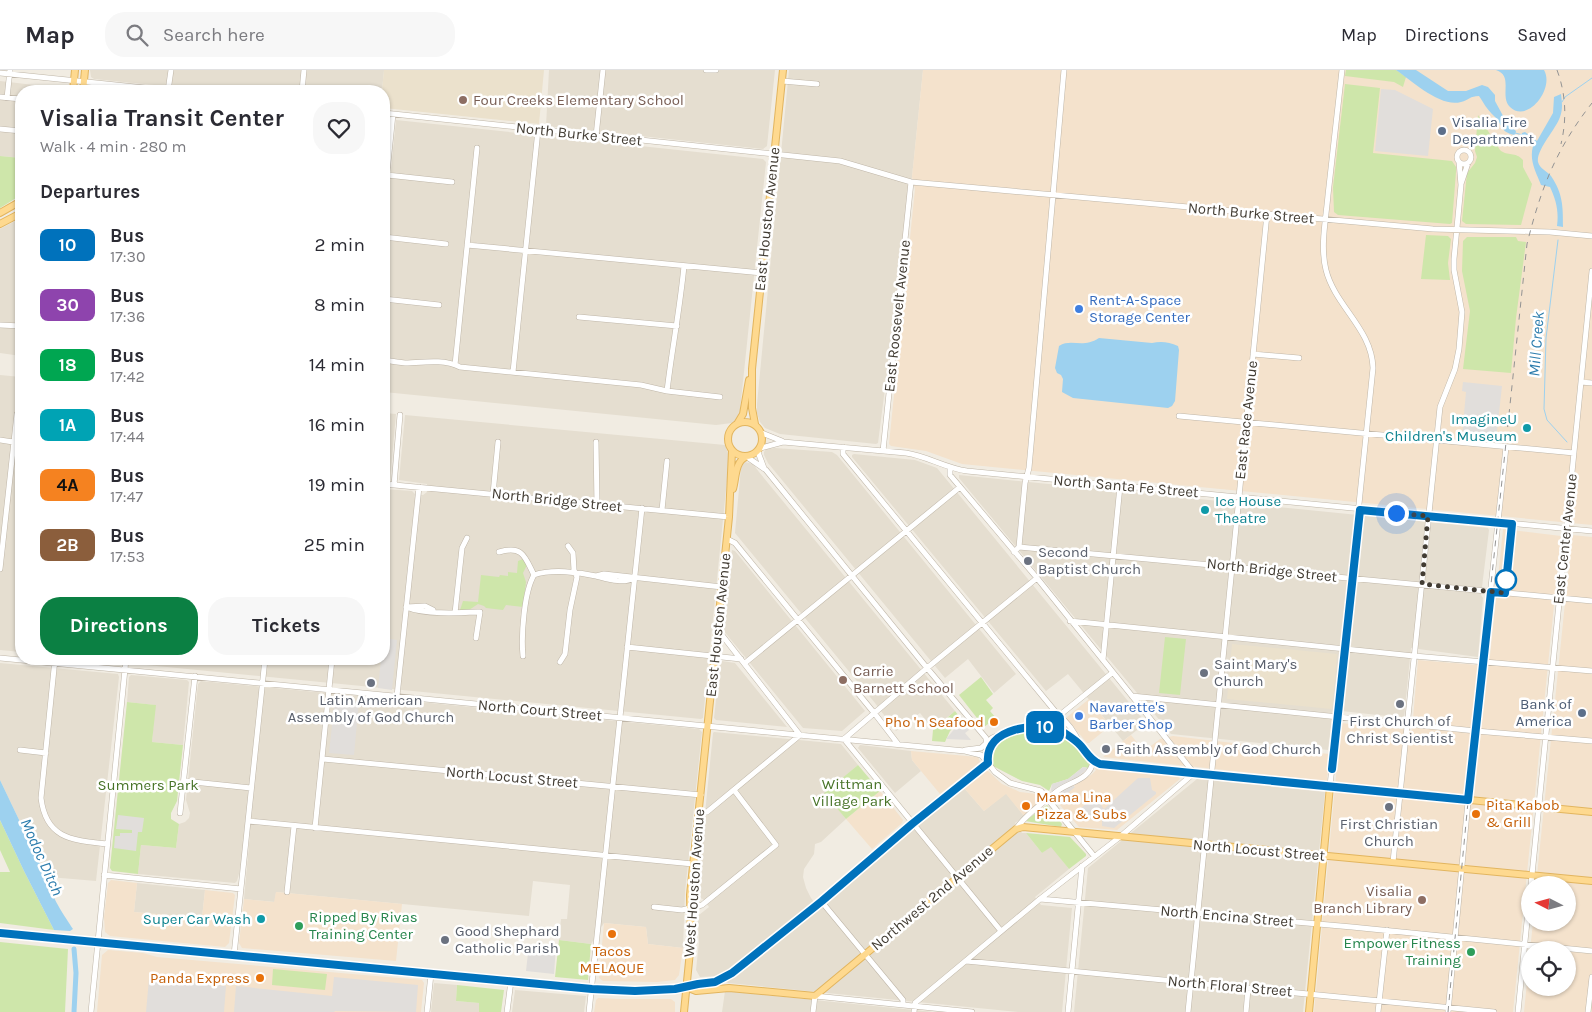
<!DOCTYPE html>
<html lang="en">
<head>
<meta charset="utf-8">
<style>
  body { margin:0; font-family:Karla,sans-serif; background:#f7f7f7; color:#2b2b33; height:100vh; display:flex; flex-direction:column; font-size:19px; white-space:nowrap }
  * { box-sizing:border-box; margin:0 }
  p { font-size:16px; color:#7c7c81 }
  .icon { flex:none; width:28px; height:28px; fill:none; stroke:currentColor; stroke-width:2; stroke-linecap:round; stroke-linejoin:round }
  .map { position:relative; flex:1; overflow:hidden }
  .sheet { position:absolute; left:15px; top:15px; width:375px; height:580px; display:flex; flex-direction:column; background:#fff; border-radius:20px; box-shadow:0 1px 4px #0004 }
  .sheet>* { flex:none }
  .badge { padding:0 10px; border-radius:8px; font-size:18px; line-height:32px }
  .needle { width:32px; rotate:276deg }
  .controls { position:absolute; left:1521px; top:806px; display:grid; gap:10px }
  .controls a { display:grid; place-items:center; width:55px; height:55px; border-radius:50%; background:#fff; box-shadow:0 1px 4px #0004; font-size:25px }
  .you { position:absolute; width:25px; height:25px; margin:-12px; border:4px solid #fff; border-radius:50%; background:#1a73e8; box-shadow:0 0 0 8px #1a73e833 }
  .map>.badge { position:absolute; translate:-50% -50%; box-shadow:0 0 0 2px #fff }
  h2 { padding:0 25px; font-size:19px; line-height:45px }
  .round { display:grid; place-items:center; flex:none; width:52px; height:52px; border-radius:20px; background:#f7f7f7 }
  .summary { display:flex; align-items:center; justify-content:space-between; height:85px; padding:0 25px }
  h1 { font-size:24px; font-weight:700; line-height:38px }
  .action { display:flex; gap:10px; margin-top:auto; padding:10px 25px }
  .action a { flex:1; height:58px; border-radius:20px; background:#0b8043; color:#fff; font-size:20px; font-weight:700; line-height:58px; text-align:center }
  .action a+a { background:#f7f7f7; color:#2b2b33 }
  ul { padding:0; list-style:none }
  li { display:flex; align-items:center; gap:15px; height:60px; padding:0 25px }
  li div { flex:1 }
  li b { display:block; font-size:19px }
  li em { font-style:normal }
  li .badge { min-width:55px; font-weight:700; text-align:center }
  header { display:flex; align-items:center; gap:30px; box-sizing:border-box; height:70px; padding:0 25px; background:#fff; border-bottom:1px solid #e1e1e2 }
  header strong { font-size:24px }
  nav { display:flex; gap:28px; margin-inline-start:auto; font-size:18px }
  .search { width:350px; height:45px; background:#f7f7f7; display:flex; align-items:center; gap:12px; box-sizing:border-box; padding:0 18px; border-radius:20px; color:#7c7c81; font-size:19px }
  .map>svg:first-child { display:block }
  .residential { fill:#e5ded0 }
  .commercial { fill:#f4e2cc }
  .education { fill:#ebe1cc }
  .green { fill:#cee6aa }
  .parking { fill:#e1dedb }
  .water { fill:#9dd1ef }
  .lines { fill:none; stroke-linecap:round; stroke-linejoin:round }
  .stream { stroke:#9dd1ef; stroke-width:1 }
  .canal { stroke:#9dd1ef; stroke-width:5 }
  .minor-casing { stroke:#bfb6a8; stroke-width:6 }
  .major-casing { stroke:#e2b55f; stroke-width:8 }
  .minor { stroke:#fff; stroke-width:5 }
  .major { stroke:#fed98f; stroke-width:6 }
  .rail { stroke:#939393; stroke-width:1; stroke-dasharray:6 6; stroke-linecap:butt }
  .line-casing { stroke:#fff; stroke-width:11 }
  .line { stroke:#0072bc; stroke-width:8 }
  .walk { stroke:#423c33; stroke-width:5; stroke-dasharray:0 9 }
  .education-dot { fill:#8d6e63; stroke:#fff; stroke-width:2 }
  .service-dot { fill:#5c6f8a; stroke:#fff; stroke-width:2 }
  .shop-dot { fill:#3f7fe0; stroke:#fff; stroke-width:2 }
  .culture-dot { fill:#0f9aa8; stroke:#fff; stroke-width:2 }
  .worship-dot { fill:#6b7280; stroke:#fff; stroke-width:2 }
  .stop-dot { fill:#fff; stroke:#0072bc; stroke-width:2.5 }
  .food-dot { fill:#e8710a; stroke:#fff; stroke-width:2 }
  .leisure-dot { fill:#2e9e5b; stroke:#fff; stroke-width:2 }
  .labels { text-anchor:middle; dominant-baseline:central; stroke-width:5; stroke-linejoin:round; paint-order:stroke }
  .education-label { font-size:15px; fill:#785e54; stroke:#fff; text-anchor:start }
  .service-label { font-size:15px; fill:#4e5e75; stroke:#fff; text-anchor:start }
  .street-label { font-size:15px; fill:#423c33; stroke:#fff }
  .shop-label { font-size:15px; fill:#366cbe; stroke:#fff; text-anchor:start }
  .culture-label { font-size:15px; fill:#0d838f; stroke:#fff; text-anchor:end }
  .worship-label { font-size:15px; fill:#5b616d; stroke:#fff; text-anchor:start }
  .food-label { font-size:15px; fill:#c56008; stroke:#fff; text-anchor:end }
  .park-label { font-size:15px; fill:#477327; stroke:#fff }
  .leisure-label { font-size:15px; fill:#27864d; stroke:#fff; text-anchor:start }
  .water-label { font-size:16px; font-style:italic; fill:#2d7dad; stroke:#fff }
</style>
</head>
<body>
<header>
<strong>Map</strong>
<div class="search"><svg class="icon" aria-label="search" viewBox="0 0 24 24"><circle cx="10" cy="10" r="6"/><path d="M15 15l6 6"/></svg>Search here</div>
<nav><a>Map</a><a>Directions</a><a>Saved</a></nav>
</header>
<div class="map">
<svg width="1592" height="942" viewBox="0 0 1592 942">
  <rect width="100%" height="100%" fill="#f1ece2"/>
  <path class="residential" d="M90,0h294l-2,21h-168l-120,-12 -3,-2z
    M549,0h226l-8,76 -4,3 -217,-23z
    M789,0h134l-11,107 -34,266 -2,1 -96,-10 -15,-6 -5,-6 -3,-9v-9z
    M0,11l68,8v2h-47v67l-21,-2z
    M396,50l367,39 3,3 -26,248 -4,10 -4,3 -16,2 -332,-33v-149z
    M21,148v138l-21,-3v-124z
    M0,305l21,2v275l-21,-2z
    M384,343l12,1 -6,66 -6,-1z
    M405,345l320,30 3,8v17l-25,248 -2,1 -616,-60h299v-170l28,2 3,3 8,1 4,-3v-8l-28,-4z
    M775,378l57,4 5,3 179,219 -22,19 -26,-34 -23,19 -177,-215 -4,-8v-3l2,-3z
    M854,384l61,6 22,8 209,255 -23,18 -55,-67 -22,17 -194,-234v-2z
    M745,392l8,2 6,8 196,239 -22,18 -13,-16 -24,18 -21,-28 -140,-170 6,-66z
    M959,405l529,53 1,2 -8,65 2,3 -5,59 -67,-9 -7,70 -71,-8 -5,40 -157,-16 -212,-256z
    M732,480l3,1 130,160 -23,20 -39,-3 -80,-98z
    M722,591l13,2 52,64 -71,-7 -2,-2 6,-55z
    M0,593l118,11 1,3 -23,204 -47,-4 -6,-7 -43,-90z
    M131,605l56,5 2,2 -6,63 -31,-3 3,-37 -28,-3 2,-25z
    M201,611l498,48 3,3 -17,160 -2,56 -35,-4 -2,-17 -42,-4 -13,21 -32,-4 2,-21h6l3,-34 -37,-4 -4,35 -253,-24 -1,10 -31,-3 6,-66 -13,48 -2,2 -97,-9 3,-29 35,3 3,-24 6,-2 4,-4 1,-5 -4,-13 12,-116z
    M714,662l127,12 17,21 -33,28 21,26 -25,23 -6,2 -1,10 -10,15 -1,8 3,11 5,10 8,10 145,-120 20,23 22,-18 18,23 -9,7 7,10h4l16,20 9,-7 18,23 -34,28 6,8 31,3 -10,104h-44l-290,-29 -12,-7 -16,1 -4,-7 3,-28 -1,-24 1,-3 10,-8 -6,-8 -6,-2v-3l16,-161z
    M860,675l51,6 1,9 9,11 -26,22 -37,-45z
    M1197,709l128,13 -22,220h-229l14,-144z
    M137,813l68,7 -3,28 -68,-6z
    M434,913l23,2 -1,16 23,2v9h-48z
    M515,920l71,6 -2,16h-72z
    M725,921l209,21h-212z"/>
  <path class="commercial" d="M923,0h669v455l-630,-61 -36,-13 -35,-5 -2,-2 26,-255 -3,-12z
    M1503,459l58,7 -48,476h-199l27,-289 71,7 6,-70 71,6z
    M1572,465l20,2v475h-68l6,-60v36h38v-38h-38l3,-27 35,-1v-37h-32z
    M1089,629l21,27 -21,17h-2l-21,-25z
    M1131,665l13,16 16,-12 13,-3 156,18 -2,27 -224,-24z
    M911,681l67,6 2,5 -40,32 -28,-34z
    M1094,696l11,3 74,8 1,2 -63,51 -38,-3 -25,-29 2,-2 6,2 13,-12 -2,-1 18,-10 5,-5z
    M985,701h3l14,13 18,8 17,2 5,5v3l-18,14 -18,-22 -22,17 -20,-23z
    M880,721l23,29 -1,3 -30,26 -26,-30z
    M111,810l26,3 -3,29 68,6 3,-28 28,3 2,2 -6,48 -4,4 -115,-11 -5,-4 -1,-15 4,-34z
    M276,822l126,12 -6,57 -154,-13 -3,-5 5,-44 30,3z
    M604,853l42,4 2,17 35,4 -4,27 -4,5 -18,2 -54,-1 -4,-3z
    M108,880l35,3 14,4 265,23 2,3 -3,29h-324l5,-57z
    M598,928l22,1h51l4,3v10h-81l2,-12z"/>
  <path class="education" d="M384,0h160l-5,54 -155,-16v-17h-2z
    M1232,574l105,10 -5,55 -105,-10z"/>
  <path class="green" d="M1346,0h50l10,7 -3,10 -9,-5 -49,-6z
    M1345,14l35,4 -7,65 79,8 4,6v5l-4,51 -2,1 -112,-9 -4,-3 -1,-25z
    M1478,45l22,35c8,7 15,1 23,10v7l9,17 -11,41 -55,-1 -4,-3 5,-48 8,-10 2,-6 -2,-6z
    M0,86l21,2v37l-21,13z
    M1426,165l22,1 3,3 -3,24 2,17 -29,-1z
    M1467,167h49l2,4 8,1 -10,76 -5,55 -48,-4 7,-58 -8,-40 1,-30z
    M523,489l4,6 -4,8 3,9 -3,25 -17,-2 -3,5 -17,-2 -2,-2 -6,-2 -9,6h-9l3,-9 15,1 3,-27 18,2 1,-2 8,1v-4l9,1 1,-12z
    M1165,567l21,2 -6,56 -21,-2z
    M981,607l12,17 -7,6 7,8 -3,3 6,7 -12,9 -25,-32z
    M127,632l29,3 -4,37 31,3 -6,56 -6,12v6l8,5 -3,24 -35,-3 -3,29 -26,-3 -2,-3z
    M955,641l7,9 -12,11 -5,11 -13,-1 1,-11z
    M1038,660c21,4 44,12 52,35l-2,3 -5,-1 -15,12 -16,5 -3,7 -9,-6 -18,-4 -29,-15c-3,-5 -3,-10 -1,-15 8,-17 29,-20 46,-21z
    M858,695l22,26 -34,28 -22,-26z
    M1047,735l15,19 -1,3 -36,-6z
    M0,750l24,51 30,59 -54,-7v-51h10l-10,-22z
    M1026,763l44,4 16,17v2l-17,13 -18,-22 -9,6z
    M559,870l32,4 -3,36 -33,-3z
    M0,872l68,7 -3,63h-65z
    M273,899l54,5 -2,16 -53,-5z
    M457,915l47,5 -3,22h-22v-9l-23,-2z"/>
  <path class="parking" d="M1381,19l14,1 38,19 -5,47 -53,-5z
    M1463,312l39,4 -6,54 -34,-4 4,-44 -4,-1z
    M384,568l13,2 -5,50 -14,-2 3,-29h3z
    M335,628l24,3 -5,54 -25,-2z
    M962,650l7,10 -4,3 6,7 -25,-1z
    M1083,697l5,1 -18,16 5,3 -13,11 -6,-2 -5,-6 1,-6 16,-5z
    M1138,708h12l2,12 4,2v2l-42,34 -12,-2v-8l-17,-2 -5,-7 7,-6 13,1 4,5z
    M118,745l26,3 -2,14h-4l-2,19 -22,-3 1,-12h5v-3h12v-3l-16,-1z
    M529,874l27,2 -2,28 -28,-3z
    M334,907l84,8 -2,27 -81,-1 -1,1h-100l2,-26 96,10z
    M149,909l77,7 -2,26h-78z"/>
  <path class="water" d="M1396,0h20l32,21h18l16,-6 6,2 7,8v6l13,24 8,6 -1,4c-16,-3 -12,-11 -21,-19 -8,-8 -9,-11 -15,-20 -9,0 -10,4 -18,6 -20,6 -49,-21 -65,-32z
    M1496,0h48c11,19 -17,54 -34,37 -11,-11 4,-31 -14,-37z
    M1561,24c1,8 2,15 -1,23 -4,12 -24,33 -22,45 2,7 9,9 13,14 12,18 12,30 12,51l-6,-1c2,-15 -1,-26 -7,-39l-9,-2c-5,-13 -12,-24 -8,-39l-12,-9 1,-4 3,-1 12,9 16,-28 1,-16z
    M1099,268l53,5c9,-2 17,-1 26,3l1,4 -4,51 -3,5 -4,2 -95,-10 -11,-6 1,-13 -2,-4 -4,-2 -2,-5 4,-22c13,-8 23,3 40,-8z
    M0,710l43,90 6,7c-2,15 16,39 24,52l-3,2 -16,-1 -30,-59 -24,-51z"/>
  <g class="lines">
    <path class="stream" d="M1562,32l3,-5 27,-19
      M1515,63l8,2
      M1558,170l-12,98 -2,71 3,11 20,22"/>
    <path class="canal" d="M74,879l2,24 -2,39"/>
    <g class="minor-casing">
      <path id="minor" d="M706,0h10
        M0,3l174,18
        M782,11l35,3
        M168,21l3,-21
        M302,21l2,-21
        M0,27l21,2
        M7,28l3,-28
        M384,43l456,48 71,21 522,47 117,3 42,4
        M0,59l21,2
        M596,66l7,-66
        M1457 87a7 7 0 1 1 14 0a7 7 0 1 1-14 0Z
        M387,105l65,7
        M1461,114l7,-21
        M384,132l9,-88
        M384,167l62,7
        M467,175l295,28
        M384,229l55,6
        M579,247l98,9
        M0,255l21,1
        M1253,284l46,4
        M384,290c8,1 16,3 24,3 17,-1 36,-4 52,4l181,18 26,6 53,6
        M455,295l22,-217
        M513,302l25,-242
        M1581,312l11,1
        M667,321c5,-42 13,-83 17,-125
        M1179,346l395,37
        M762,363l20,8
        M0,370l13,2 8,3
        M596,372l1,63
        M843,377v7l216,262c10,7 16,17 21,28
        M761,378l22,-6 123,11c21,3 39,15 61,18l625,60
        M883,381l28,-269
        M758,382l6,16
        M747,387l19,13 161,198 59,70 2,15
        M384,414l345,33
        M394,415l6,-70
        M493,424l5,-52
        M662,440l5,-49
        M727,469l8,4 140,171 23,30
        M1019,477l6,-64 4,-15 35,-398
        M499,482c24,-7 26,5 35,23
        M1014,482l5,-5 573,54
        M0,499l17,-155
        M534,505c17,-6 45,-3 62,1 12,3 27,8 38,2
        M596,506l8,-2 118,13
        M406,537c19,8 53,6 74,5l-4,26
        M407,537l18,-1 8,4
        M455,543l7,-65 5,-10
        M1070,551l344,35 178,15
        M627,577l114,12
        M523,586c-2,-20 1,-64 11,-81
        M0,588l965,93 16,4 6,6
        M55,589l-14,139c5,41 31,42 66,46
        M1103,590l17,-174
        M560,592l5,-8 5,-44 7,-33 -3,-7 -1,-17 -5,-7
        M745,593l215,-176
        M397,626l22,-209
        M1132,626l344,35 116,10
        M1045,657l67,-54
        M20,680l26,3
        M965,680l16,-2 11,-10 9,-4
        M323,689l378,36
        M988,693l7,9 15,11 31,8 53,65
        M184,711l67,7
        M1330,716l43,-418c-1,-39 -38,-62 -47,-98 -6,-24 0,-51 2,-75 5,-42 9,-83 14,-125
        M699,742h8l93,-77 -82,-105
        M180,743l15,-137
        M248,751l445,43
        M315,758l17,-169
        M1016,759c8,-13 28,-27 40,-37 12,-10 35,-12 37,-31
        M1393,792l47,-455 15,-38 4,-20 3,-37 -8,-42v-11l7,-74 -2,-23
        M104,805l137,14
        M1531,815l61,-614
        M287,822l7,-66
        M1040,829l312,28 240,24
        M821,831l82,99v4
        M654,837l28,3 20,-5 74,-60 -42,-55
        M1001,861l-157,-192 83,-71 110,-90
        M234,885l31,-296
        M966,891l528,51
        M91,942l35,-353
        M427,942l4,-38
        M507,942l4,-31
        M589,942l53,-504
        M813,942l2,-16 157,16
        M914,942l1,-9 125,-104 81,-63 73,-63 -157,-195 -87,-103v-7
        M1068,942l14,-146
        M1188,942l79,-798
        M1246,942l2,-23
        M1378,942l9,-82
        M1448,942l20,-210 38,-355
        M1518,942l12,-121
        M1588,942l4,-35"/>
    </g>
    <g class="major-casing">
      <path id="major" d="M73,21l2,-21
        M83,21l2,-21
        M0,143l21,-12
        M0,154l21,-11
        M728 369a17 17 0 1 1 34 0a17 17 0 1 1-34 0Z
        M737,354l6,-10 6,-34
        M755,354l-3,-16v-39l31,-299
        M733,419c3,-10 2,-28 13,-32
        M0,863l592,56 43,2 40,-2 23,-5 17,-2 16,-9 90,-72 91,-77 76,-61c-5,-36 51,-42 74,-31 7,4 14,8 19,14 6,7 10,15 19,18l492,48
        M686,917l10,4 33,-3 86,8 201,-167 7,-2 569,54
        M684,942l7,-71 -1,-46 39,-378 3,-66
        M1309,942l21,-226"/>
    </g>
    <use href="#minor" class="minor"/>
    <use href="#major" class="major"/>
    <path class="rail" d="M1557,0c9,24 10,49 4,74
      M1448,942l20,-210 59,-558c14,-56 29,-95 65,-141"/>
  </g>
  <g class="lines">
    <g class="line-casing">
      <path id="line" d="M0,863l592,56 43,2 40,-2 23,-5 17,-2 17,-9 90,-72 90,-77 76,-61c-4,-36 50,-42 75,-31 6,4 13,8 18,14 6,7 10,15 19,18l368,36 23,-208 14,1 7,-69 -152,-14 -28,259"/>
    </g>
    <use href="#line" class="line"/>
    <path class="walk" d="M1396,443l32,3 -6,68 83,9 1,-13"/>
  </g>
  <g class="education-dot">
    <circle cx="463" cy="30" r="5"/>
    <circle cx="843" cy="610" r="5"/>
    <circle cx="1422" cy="830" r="5"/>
  </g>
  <g class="service-dot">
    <circle cx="1442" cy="61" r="5"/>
    <circle cx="1582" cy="643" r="5"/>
  </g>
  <g class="shop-dot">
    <circle cx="1079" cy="239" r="5"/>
    <circle cx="1079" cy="646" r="5"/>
  </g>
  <g class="culture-dot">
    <circle cx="1527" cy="358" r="5"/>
    <circle cx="1205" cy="440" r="5"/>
    <circle cx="261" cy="849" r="5"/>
  </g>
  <g class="worship-dot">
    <circle cx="1028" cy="491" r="5"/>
    <circle cx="1204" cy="603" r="5"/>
    <circle cx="371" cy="613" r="5"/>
    <circle cx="1400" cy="634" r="5"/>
    <circle cx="1106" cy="679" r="5"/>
    <circle cx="1389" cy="737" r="5"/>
    <circle cx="445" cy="870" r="5"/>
  </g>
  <circle class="stop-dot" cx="1506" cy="510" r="10"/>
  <g class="food-dot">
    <circle cx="994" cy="652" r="5"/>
    <circle cx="1026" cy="736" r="5"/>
    <circle cx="1476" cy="744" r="5"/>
    <circle cx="612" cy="864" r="5"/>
    <circle cx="260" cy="908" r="5"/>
  </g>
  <g class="leisure-dot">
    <circle cx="299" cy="856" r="5"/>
    <circle cx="1471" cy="882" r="5"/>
  </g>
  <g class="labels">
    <g class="education-label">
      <text x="473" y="30">Four Creeks Elementary School</text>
      <text x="853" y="601">Carrie<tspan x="853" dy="17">Barnett School</tspan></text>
      <text x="1412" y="821" text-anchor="end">Visalia<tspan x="1412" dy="17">Branch Library</tspan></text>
    </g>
    <g class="service-label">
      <text x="1452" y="52">Visalia Fire<tspan x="1452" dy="17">Department</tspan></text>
      <text x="1572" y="634" text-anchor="end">Bank of<tspan x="1572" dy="17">America</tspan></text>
    </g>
    <g class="street-label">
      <text transform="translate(579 64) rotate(6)">North Burke Street</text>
      <text transform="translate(1251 143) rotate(5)">North Burke Street</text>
      <text transform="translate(767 149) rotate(-84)">East Houston Avenue</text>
      <text transform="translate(897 246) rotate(-84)">East Roosevelt Avenue</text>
      <text transform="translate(1246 350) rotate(-84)">East Race Avenue</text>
      <text transform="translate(1126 416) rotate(5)">North Santa Fe Street</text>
      <text transform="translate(557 430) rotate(6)">North Bridge Street</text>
      <text transform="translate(1565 469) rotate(-84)">East Center Avenue</text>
      <text transform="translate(1272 500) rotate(6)">North Bridge Street</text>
      <text transform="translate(718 555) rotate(-84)">East Houston Avenue</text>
      <text transform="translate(540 640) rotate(5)">North Court Street</text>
      <text transform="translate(512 707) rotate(5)">North Locust Street</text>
      <text transform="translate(1259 780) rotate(5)">North Locust Street</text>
      <text transform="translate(694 813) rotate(-86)">West Houston Avenue</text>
      <text transform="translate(932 828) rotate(-40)">Northwest 2nd Avenue</text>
      <text transform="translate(1227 846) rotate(5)">North Encina Street</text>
      <text transform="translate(1230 916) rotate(5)">North Floral Street</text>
    </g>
    <g class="shop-label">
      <text x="1089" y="230">Rent-A-Space<tspan x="1089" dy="17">Storage Center</tspan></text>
      <text x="1089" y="637">Navarette's<tspan x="1089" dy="17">Barber Shop</tspan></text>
    </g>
    <g class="culture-label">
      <text x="1517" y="349">ImagineU<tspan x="1517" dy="17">Children's Museum</tspan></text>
      <text x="1215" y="431" text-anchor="start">Ice House<tspan x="1215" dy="17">Theatre</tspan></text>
      <text x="251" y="849">Super Car Wash</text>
    </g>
    <g class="worship-label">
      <text x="1038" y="482">Second<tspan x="1038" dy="17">Baptist Church</tspan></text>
      <text x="1214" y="594">Saint Mary's<tspan x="1214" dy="17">Church</tspan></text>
      <text x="371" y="630" text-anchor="middle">Latin American<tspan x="371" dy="17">Assembly of God Church</tspan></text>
      <text x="1400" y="651" text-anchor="middle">First Church of<tspan x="1400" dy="17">Christ Scientist</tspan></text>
      <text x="1116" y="679">Faith Assembly of God Church</text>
      <text x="1389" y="754" text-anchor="middle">First Christian<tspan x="1389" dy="17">Church</tspan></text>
      <text x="455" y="861">Good Shephard<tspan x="455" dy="17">Catholic Parish</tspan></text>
    </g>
    <g class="food-label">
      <text x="984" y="652">Pho 'n Seafood</text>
      <text x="1036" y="727" text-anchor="start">Mama Lina<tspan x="1036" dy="17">Pizza &amp; Subs</tspan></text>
      <text x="1486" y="735" text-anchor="start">Pita Kabob<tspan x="1486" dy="17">&amp; Grill</tspan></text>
      <text x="612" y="881" text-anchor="middle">Tacos<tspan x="612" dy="17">MELAQUE</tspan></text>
      <text x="250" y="908">Panda Express</text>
    </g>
    <g class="park-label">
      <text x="852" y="714">Wittman<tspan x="852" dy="17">Village Park</tspan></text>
      <text x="148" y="715">Summers Park</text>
    </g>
    <g class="leisure-label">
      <text x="309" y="847">Ripped By Rivas<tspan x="309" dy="17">Training Center</tspan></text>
      <text x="1461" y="873" text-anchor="end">Empower Fitness<tspan x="1461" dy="17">Training</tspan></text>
    </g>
    <g class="water-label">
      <text transform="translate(1536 274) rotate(-86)">Mill Creek</text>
      <text transform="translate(42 787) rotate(66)">Modoc Ditch</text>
    </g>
  </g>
</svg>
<div class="controls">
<a><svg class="needle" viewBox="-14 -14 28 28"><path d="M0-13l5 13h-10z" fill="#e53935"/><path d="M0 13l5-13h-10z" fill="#7c7c81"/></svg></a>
<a><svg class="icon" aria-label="locate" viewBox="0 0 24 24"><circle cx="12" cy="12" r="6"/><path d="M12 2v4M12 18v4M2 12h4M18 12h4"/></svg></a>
</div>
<div class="you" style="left:1396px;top:443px"></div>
<b class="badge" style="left:1045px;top:657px;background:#0072bc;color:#fff">10</b>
<section class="sheet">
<div class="summary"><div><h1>Visalia Transit Center</h1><p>Walk · 4 min · 280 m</p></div><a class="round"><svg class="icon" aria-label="heart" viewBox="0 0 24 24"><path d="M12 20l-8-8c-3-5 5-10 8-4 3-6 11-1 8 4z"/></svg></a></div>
<h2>Departures</h2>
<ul>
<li><span class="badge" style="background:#0072bc;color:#fff">10</span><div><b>Bus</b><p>17:30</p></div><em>2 min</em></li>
<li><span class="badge" style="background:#8e44ad;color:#fff">30</span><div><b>Bus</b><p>17:36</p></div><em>8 min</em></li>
<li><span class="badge" style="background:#00a651;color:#fff">18</span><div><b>Bus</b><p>17:42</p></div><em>14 min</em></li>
<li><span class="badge" style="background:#00a3b4;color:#fff">1A</span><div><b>Bus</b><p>17:44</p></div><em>16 min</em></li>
<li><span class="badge" style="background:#f58220;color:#111">4A</span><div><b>Bus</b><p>17:47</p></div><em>19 min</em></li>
<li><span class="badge" style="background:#8b5e3c;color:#fff">2B</span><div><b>Bus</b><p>17:53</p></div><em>25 min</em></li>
</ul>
<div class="action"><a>Directions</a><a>Tickets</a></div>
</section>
</div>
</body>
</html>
